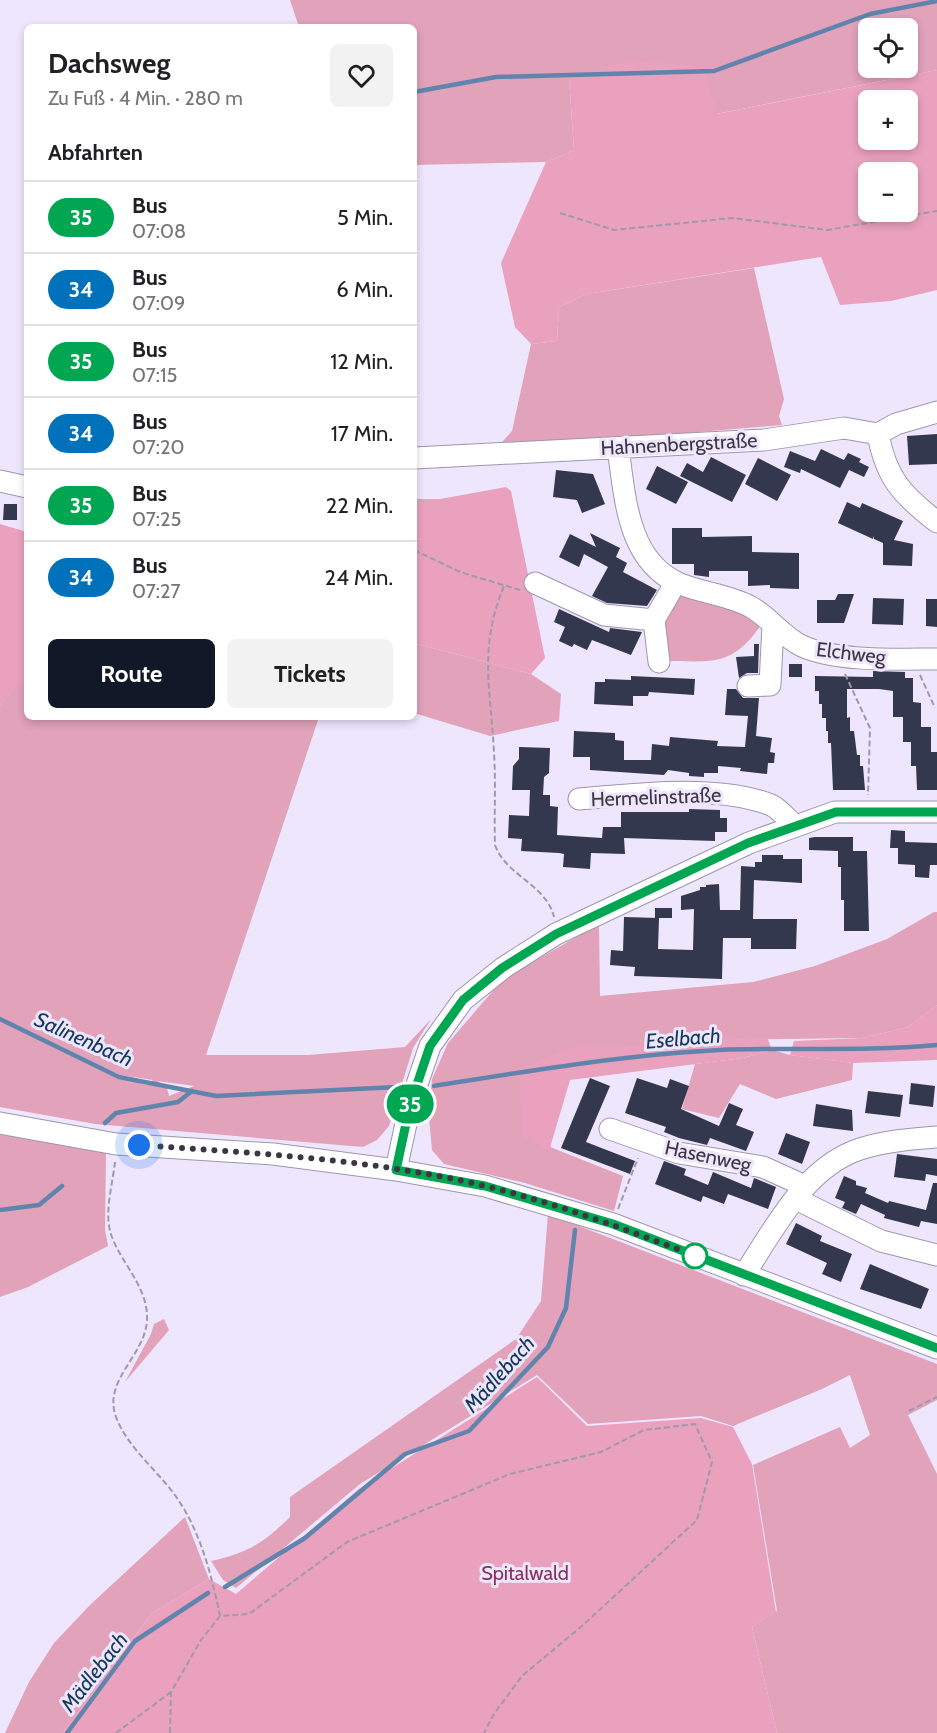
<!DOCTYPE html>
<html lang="de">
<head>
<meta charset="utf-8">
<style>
  body { margin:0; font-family:Cabin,sans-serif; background:#f2f2f2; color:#202124; height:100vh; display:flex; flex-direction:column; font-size:22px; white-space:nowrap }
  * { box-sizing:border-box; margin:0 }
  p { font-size:20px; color:#757577 }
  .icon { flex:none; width:33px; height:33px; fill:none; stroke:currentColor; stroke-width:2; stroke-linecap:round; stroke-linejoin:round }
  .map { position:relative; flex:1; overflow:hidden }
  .panel { position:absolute; left:24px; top:24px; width:393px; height:696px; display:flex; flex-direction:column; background:#fff; border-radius:9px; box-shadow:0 3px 9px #0003 }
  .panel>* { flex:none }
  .badge { padding:0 12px; border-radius:20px; font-size:21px; line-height:39px }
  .controls { position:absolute; left:858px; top:18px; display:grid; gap:12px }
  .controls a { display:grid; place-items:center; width:60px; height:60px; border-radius:9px; background:#fff; box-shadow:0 3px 9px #0003; font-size:30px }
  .you { position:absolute; width:30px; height:30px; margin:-15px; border:4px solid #fff; border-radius:50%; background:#1a73e8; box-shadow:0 0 0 9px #1a73e833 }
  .map>.badge { position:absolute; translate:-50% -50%; box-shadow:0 0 0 3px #fff }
  h2 { padding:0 24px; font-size:22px; line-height:54px }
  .round { display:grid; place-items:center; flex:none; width:63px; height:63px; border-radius:9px; background:#f2f2f2 }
  .overview { display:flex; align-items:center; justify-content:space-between; height:102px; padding:0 24px }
  h1 { font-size:28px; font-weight:700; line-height:45px }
  .action { display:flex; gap:12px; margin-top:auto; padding:12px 24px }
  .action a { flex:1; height:69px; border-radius:9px; background:#111827; color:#fff; font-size:24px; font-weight:700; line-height:69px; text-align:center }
  .action a+a { background:#f2f2f2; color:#202124 }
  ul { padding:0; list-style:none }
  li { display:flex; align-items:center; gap:18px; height:72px; padding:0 24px; border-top:2px solid #e0e0e0 }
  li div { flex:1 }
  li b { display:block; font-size:22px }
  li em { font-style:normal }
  li .badge { min-width:66px; font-weight:700; text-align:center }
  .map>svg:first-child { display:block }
  .green { fill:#e1a2ba; fill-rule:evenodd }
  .forest { fill:#eaa1bd; fill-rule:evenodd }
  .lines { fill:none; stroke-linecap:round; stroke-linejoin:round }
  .stream { stroke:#6184ac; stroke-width:4.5 }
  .building { fill:#34384e }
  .minor-casing { stroke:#9f95af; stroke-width:23 }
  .path { stroke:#a099ab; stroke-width:2; stroke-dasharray:6 3; stroke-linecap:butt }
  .minor { stroke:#fff; stroke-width:21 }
  .line-casing { stroke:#fff; stroke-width:14 }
  .line { stroke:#00a651; stroke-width:9 }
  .walk { stroke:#3b3742; stroke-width:6; stroke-dasharray:0 10.8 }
  .stop-dot { fill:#fff; stroke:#00a651; stroke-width:3 }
  .labels { text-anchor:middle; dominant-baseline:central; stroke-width:6; stroke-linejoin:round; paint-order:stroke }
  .street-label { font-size:20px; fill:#3b3742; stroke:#eee6fd }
  .park-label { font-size:20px; fill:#883259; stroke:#eee6fd }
  .water-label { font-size:21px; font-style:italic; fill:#11385a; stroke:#eee6fd }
</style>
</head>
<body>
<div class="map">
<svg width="937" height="1733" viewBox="0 0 937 1733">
  <rect width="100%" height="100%" fill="#eee6fd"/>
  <path class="green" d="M290,0h647v70l-221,44 -147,-36 5,72 -28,12 -132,3v-138h-115zM868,28h40v40h-40z
    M754,268l30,131 -5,17 3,9 -286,24 16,-18 19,-87 26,-3 2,-34 28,-13z
    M677,594l68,20 16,11c-30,43 -49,36 -97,36l-3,-41z
    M414,643l117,31 30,20 -2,27 -69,15 -76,-23z
    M19,684l8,2v31h292l-113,338h102l97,-8 26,-28 -18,29 -24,78 -12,14 -14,7 -268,-23 -95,-17v-88l119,58 28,8 6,-5 -33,-5 -120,-58v-312zM157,1081l37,5 -25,10 -3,-11z
    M934,912h3v93l-29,22 -46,11 -174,2 -9,10 -108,-3 -21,100 73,29 -9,35 -89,-28 -81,-19 -12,-14 -3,-32 3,-39 16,-36 55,-64 96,-55 1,72 153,-14 62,-16 72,-27z
    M772,1050l18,5 63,8 -1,17 -76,19 -36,-15 -21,34 -37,-9 13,-45 48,-6z
    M0,1130l106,20 -1,80 3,16 -80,41 -28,10z
    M548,1214l389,150v36l-29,15 29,59v259h-160l-25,-106 25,-16 -24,-146 87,-38 10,21 20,-13 -20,-60 -28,14 -89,37 -32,-10 -113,8 -51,-49 -177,109 -124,104 -13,-8 -12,-19c36,-8 53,-18 79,-44v-20l226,-158 25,-38z
    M164,1319l5,11 -44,52 26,-48 3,-10z
    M185,1517l24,62 -58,35 -88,119h-58l24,-51 25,-39 36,-38z"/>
  <path class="forest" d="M633,60l71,7 13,47 220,-44v220l-46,11 -51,4 -19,-48 -234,37 -28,13 -2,34 -26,3 -16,-17 -14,-64 45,-101 28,-12 -5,-72zM908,100v40h-40v-40zM868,172h40v40h-40z
    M506,487l5,4 34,167 -14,16 -117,-31v-144h26z
    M0,524l27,8v154l-8,-1 -19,20z
    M937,1005v55l-84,3 -63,-8 4,-14 68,-3 46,-11z
    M767,1037l5,13 -29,8 -173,22 -21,71 -28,-16 -1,-67 51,-21 68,-2 9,6 31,-1 9,-10z
    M537,1377l50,49 114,-8 32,9 19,37 24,148 -24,15 25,106h-714l88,-119 58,-35 27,15 124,-106z"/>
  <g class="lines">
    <path class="stream" d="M414,92l82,-15 218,-6 156,-57 67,-13
      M0,1019l119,58 97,19 181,-9
      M434,1086c94,-15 189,-31 285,-36 72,-3 145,2 218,-5
      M105,1123l11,-10 62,-11 14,-11
      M0,1210l39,-5 23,-19
      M225,1587l80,-49 100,-84 64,-23 79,-84 18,-39 9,-78
      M67,1733l68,-92 73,-48"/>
  </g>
  <path class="building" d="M937,434v30l-28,1 -2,-29z
    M821,449l23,11 4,-7 13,6 -2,3 10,5 -5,10 -15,-7 -9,18 -39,-19 -1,4 -16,-6 6,-16 25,10z
    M711,457l35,18 -14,27 -52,-26 7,-13 16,9z
    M758,458l33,17 -14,26 -32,-17z
    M657,466l31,16 -12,22 -30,-15z
    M556,470l37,4 12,30 -23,9 -5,-13 -24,-3z
    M847,502l13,6 2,-5 41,18 -9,19 19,4 -1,22 -29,-1v-22l-9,-4v-3l-1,3 -35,-16z
    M4,504h13v16h-14z
    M672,528h30v9l50,-1v16l47,1v36l-29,-1v-3l-22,1v-15h-39v6l-15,-2v-11h-22z
    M590,533l30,15 -4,9 11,6 -4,9 34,18 -10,16 -40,-3 -15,-7 16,-29 -24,-13 -5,13 -20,-10 11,-23 26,13z
    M838,594h16l-10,29h-27v-23h18z
    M873,598l31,1 -1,26 -31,-1z
    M926,599h11v28l-11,-1z
    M559,609l50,23 1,-4 32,4 -11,23 -39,-15 -5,10 -13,-6 -2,3 -13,-6 6,-14 -11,-5z
    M754,644h5l-1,29h-11l-8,5 -3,-21 18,-1z
    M789,664h13v13h-13z
    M873,671l32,1v6h8v24l8,1v24h10v25h6v38h-20l-1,-24h-5v-24h-8v-25h-10v-26l-14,-2h-32v29l3,-1v14h4l3,24h3v11h3l2,24h-32l-2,-47h-3v-12h-2v-13h-4v-14h-3v-13h-4v-15l58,1z
    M631,676l64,3 -1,16 -45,-3 -1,4h-15v10l-39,-2 1,-22h10v-3l26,1z
    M727,689h9l7,9h16l-3,38 16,2 -2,14 5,1 -1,10h-6l-1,11 -27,-3 1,-3 -23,-2v7h-14v4l-15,-1v-3l-21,-3 -4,5 -74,-5v-13h-17l1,-26 41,2v7l9,1v19h27l1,-16 17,2 1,-9 48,4 -1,5 28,1 3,-31 -23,-1z
    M519,747l31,1 -1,25 -5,4 -1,18h7v11l8,1 -1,28 45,3 1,-11h18v-15h68v-3l31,1v8h7v14h-12v9l-91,-3 1,16 -34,-1 -1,16 -27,-2 1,-13 -5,-1 -38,-2 1,-12 -14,-1 1,-23 20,1 1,-26h-18l1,-24 6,-7z
    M891,830l14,1v11l32,1v22h-7l-1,13 -14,-1v-12l-17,-1v-16h-8z
    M815,837h38v14h14l2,80h-25v-31h-3v-33h-3v-16l-29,-1v-12z
    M762,855h21v4h19v24l-48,-3 -1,39h44l-1,30h-45v-11h-28l-1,41 -88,-3 1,-9 -25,-2 1,-15 12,1 1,-34 35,1 -1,31 35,1 1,-41 -13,1v-14l19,-6v-3h6v-2l13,-1 1,26h20l1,-44 14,1v-5h7z
    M655,908h17v10h-17z
    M590,1078l20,8 -24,56 49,19 -5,13 -69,-26z
    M637,1078l30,10 3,-9 19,7 -8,23 38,17 10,-23 14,6 -7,16 18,7 -8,19 -36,-13 -3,7 -28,-7 -15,-6 2,-5 -41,-14z
    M911,1083l24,3 -2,21 -24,-3z
    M868,1091l35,4 -3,22 -35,-4z
    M816,1104l36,6 1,21 -40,-5z
    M786,1133l24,9 -8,22 -24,-10z
    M897,1154l40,5v17l-11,-2 -1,7 -31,-4z
    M664,1161l22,8 -2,6 24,10 5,-13 38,16 3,-10 22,9 -8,22 -40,-15 -4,10 -21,-8 -2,6 -46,-18z
    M844,1176l12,5v4l11,3 -2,5 23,10 1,-2 37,9 7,-27h4v41l-16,-3 -2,6 -35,-9 1,-3 -24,-11 -5,10 -14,-6 3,-6 -10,-4z
    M796,1223l26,13 -2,5 32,13 -11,28 -19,-8 5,-11 -41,-19z
    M870,1264l59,25 -8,20 -61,-20z"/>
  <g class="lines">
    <g class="minor-casing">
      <path id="minor" d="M878,434c8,44 24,61 59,88
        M618,448c7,48 9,112 60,135 23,10 51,12 73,24 18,10 32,30 51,39 35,16 96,13 135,13
        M414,458l350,-18 80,-12 34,6 18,-10 41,-12
        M0,481l27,6
        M535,583l69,32 50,5
        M659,662l-5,-42 22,-38
        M748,686l22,-1 3,-61
        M579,799c56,-5 140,-15 192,6 9,4 17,15 24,21
        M0,1123l116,21 157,10 123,16 89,16 128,38 324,124
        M610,1129l69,24 84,14 42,19
        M396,1170l14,-65 20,-59 33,-46 40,-32 53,-34 193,-91 86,-31h102
        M796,1199l85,42 56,14
        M744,1275c30,-46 61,-108 116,-126 25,-8 51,-10 77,-12"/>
    </g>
    <path class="path" d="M560,213l54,17 118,-12 95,12 110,-19
      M414,550l46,22 60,18
      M504,586c-26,63 -13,103 -10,167 2,31 0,62 1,92 11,31 51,39 59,72
      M845,674l25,54 -2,67
      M920,675l15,33
      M115,1162c-2,19 -9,44 -6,63 3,29 38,57 38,92 1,37 -45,62 -31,100 12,32 45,56 63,84 22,33 33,76 41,115
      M618,1209l20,-51
      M909,1411l28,-14
      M116,1733l55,-41
      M170,1733l1,-41 30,-52 19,-24 29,-2 98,-72 163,-68 91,-22 43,-22 51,-6 17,38 -15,58 -115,106 -60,50 -28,38 -10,19"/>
    <use href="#minor" class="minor"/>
  </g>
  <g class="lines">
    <g class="line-casing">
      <path id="line" d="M937,812h-101l-88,31 -192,91 -54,34 -39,32 -33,46 -20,59 -14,65 89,16 128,38 324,124"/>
    </g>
    <use href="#line" class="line"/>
    <path class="walk" d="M139,1145c115,8 233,14 346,41 74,18 145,45 216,72l-6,-2"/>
  </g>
  <circle class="stop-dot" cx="695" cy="1256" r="12"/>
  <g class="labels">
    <g class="street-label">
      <text transform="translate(679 444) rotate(-3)">Hahnenbergstraße</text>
      <text transform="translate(851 653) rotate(7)">Elchweg</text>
      <text transform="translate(656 797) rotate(-2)">Hermelinstraße</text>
      <text transform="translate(708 1156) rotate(12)">Hasenweg</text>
    </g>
    <g class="park-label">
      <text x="525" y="1573">Spitalwald</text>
    </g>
    <g class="water-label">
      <text transform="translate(683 1038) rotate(-5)">Eselbach</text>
      <text transform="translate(84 1039) rotate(24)">Salinenbach</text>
      <text transform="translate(499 1374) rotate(-48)">Mädlebach</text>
      <text transform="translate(94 1672) rotate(-52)">Mädlebach</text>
    </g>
  </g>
</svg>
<div class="controls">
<a><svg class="icon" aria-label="locate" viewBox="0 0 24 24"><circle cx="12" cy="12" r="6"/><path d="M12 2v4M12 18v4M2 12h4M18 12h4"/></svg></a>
<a>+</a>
<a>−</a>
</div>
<div class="you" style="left:139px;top:1145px"></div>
<b class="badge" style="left:410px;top:1104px;background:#00a651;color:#fff">35</b>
<section class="panel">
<div class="overview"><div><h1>Dachsweg</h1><p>Zu Fuß · 4 Min. · 280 m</p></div><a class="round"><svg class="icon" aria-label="heart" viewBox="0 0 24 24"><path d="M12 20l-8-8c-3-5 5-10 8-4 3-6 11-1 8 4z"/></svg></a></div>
<h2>Abfahrten</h2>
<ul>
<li><span class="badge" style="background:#00a651;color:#fff">35</span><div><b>Bus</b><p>07:08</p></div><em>5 Min.</em></li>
<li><span class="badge" style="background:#0072bc;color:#fff">34</span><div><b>Bus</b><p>07:09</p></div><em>6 Min.</em></li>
<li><span class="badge" style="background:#00a651;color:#fff">35</span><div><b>Bus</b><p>07:15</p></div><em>12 Min.</em></li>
<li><span class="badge" style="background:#0072bc;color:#fff">34</span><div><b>Bus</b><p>07:20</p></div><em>17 Min.</em></li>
<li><span class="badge" style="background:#00a651;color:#fff">35</span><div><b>Bus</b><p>07:25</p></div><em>22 Min.</em></li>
<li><span class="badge" style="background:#0072bc;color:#fff">34</span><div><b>Bus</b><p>07:27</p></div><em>24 Min.</em></li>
</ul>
<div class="action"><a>Route</a><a>Tickets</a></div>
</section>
</div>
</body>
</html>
